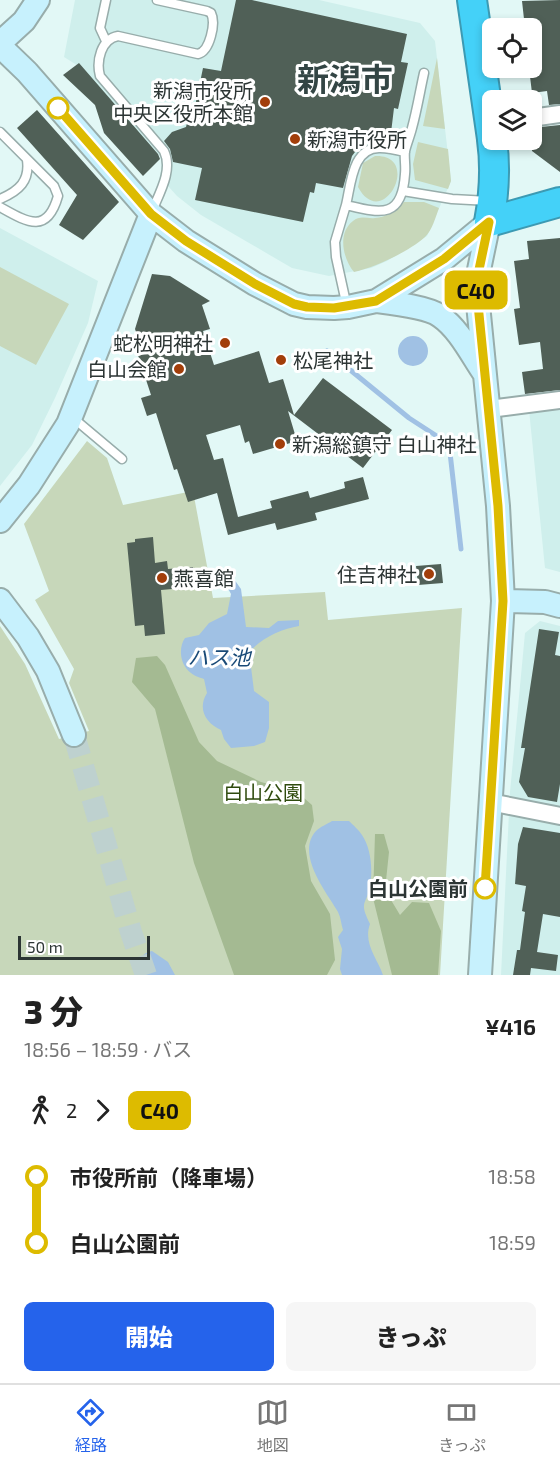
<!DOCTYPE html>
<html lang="ja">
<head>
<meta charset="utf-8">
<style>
  body { margin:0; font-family:"Exo 2","Noto Sans JP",sans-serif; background:#f6f6f6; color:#222; height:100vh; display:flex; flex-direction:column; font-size:22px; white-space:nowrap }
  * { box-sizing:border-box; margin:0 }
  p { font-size:20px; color:#767676 }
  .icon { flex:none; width:33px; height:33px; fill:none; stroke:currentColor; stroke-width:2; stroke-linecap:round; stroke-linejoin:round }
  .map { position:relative; height:975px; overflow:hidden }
  .panel { display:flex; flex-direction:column; background:#fff; flex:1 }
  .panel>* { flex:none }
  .badge { padding:0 12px; border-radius:9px; font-size:21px; line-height:39px }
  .buttons { position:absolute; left:482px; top:18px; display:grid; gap:12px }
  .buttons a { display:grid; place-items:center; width:60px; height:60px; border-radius:9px; background:#fff; box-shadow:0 3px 9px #0003; font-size:30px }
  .scale { position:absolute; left:18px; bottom:15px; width:132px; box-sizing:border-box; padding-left:6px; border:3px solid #2c3534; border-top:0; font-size:16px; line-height:21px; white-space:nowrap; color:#2c3534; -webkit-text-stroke:4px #fff; paint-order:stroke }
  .map>.badge { position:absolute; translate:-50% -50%; box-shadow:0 0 0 3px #fff }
  .legs { display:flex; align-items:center; gap:9px; height:66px; padding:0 24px; font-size:20px }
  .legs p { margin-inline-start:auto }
  .head { display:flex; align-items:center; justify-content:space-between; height:102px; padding:0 24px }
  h1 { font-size:33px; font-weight:800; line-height:45px }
  .primary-button { display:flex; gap:12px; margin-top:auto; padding:12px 24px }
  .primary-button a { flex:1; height:69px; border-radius:9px; background:#2563eb; color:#fff; font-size:24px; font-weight:800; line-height:69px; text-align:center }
  .primary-button a+a { background:#f6f6f6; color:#222 }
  ul { padding:0 24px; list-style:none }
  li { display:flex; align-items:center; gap:21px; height:66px; font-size:22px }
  li i { display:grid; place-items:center; width:9px; height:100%; margin:0 8px; background:currentColor }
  li i::after { content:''; width:15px; height:15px; margin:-8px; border:4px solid; border-radius:50%; background:#fff }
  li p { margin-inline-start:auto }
  li:first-child i { background:linear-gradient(#0000 50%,currentColor 0) }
  li:last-child i { background:linear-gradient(currentColor 50%,#0000 0) }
  .tabs { display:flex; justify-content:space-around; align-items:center; height:84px; border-top:2px solid #e0e0e0; background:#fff; font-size:16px; color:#767676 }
  .tabs a { display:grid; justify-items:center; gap:3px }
  .tabs .active { color:#2563eb }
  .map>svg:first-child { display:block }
  .built { fill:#cfefec }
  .green { fill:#c7d7ba }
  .forest { fill:#a4ba92 }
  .water { fill:#a0c1e4 }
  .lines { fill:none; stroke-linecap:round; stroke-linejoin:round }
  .stream { stroke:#a0c1e4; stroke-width:5 }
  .building { fill:#506057 }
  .secondary-tunnel { stroke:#bed1cf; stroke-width:22; stroke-dasharray:22 11; stroke-linecap:butt }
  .lane-casing { stroke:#98adab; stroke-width:11 }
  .street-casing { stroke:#98adab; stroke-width:20 }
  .secondary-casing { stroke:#98adab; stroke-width:26 }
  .highway-casing { stroke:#3c9ab3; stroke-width:32 }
  .lane { stroke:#fff; stroke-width:8 }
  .street { stroke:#fff; stroke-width:16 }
  .secondary { stroke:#c7f1fd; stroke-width:22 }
  .highway { stroke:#44d1f8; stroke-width:28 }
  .line-1-casing { stroke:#fff; stroke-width:14 }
  .line-1 { stroke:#db0; stroke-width:9 }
  .poi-dot { fill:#a23e0a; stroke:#fff; stroke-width:2 }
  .stop-1-dot { fill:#fff; stroke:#db0; stroke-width:3 }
  .labels { text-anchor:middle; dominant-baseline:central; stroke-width:6; stroke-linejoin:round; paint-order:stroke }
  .poi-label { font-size:20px; fill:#2c3534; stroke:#fff; text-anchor:end }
  .park-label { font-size:20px; fill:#2f4b0e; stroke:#fff }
  .stop-label { font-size:20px; font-weight:bold; fill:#2c3534; stroke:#fff; text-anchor:end }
  .water-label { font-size:21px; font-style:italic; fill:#194a77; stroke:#fff }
  .town-label { font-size:32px; font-weight:bold; fill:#334544; stroke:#fff }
</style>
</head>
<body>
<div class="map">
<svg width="560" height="975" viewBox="0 0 560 975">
  <rect width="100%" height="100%" fill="#e2f8f6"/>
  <path class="built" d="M75,0h244l101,23 15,18 16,140 -24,55 -40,25 -16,7 -42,8 -37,-8 -91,-53 -24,-19 -17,-19 2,-13 -2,-8 -80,-89 -16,-10z
    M0,228l98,53 -10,42 -33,75 -23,47 -32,41z
    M560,406v166l-15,-4 -16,-158z
    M540,621l20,5v349h-59l9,-183 15,-159z"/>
  <path class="green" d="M437,58l8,71 -22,-3z
    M418,142l30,7 3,32 -3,8 -33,-9 -2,-16z
    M375,156c48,-2 8,77 -17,31l5,-24z
    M404,202h20l15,6c-3,8 -7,23 -14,29 -17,15 -49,30 -71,35 -11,-13 -17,-39 -1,-51 7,-6 14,-2 22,-3 11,0 21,-9 29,-16z
    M0,267l69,37 -33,61 -36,-19z
    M87,441l20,17 16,47 70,-14 20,107 112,-6 3,28 134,-12 -22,367h-440v-349l25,38 34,75 30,-8 -20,-48 5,-14 -39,-69 14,-9 -25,-67z"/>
  <path class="forest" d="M157,656l8,9 34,77 18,19 44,21 36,10 15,13 2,16 -9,25 6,35 19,33 5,46 -8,15h-93l-40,-112 -39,-154 -23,-27 4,-24z
    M375,834h9l5,18 -4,38 15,25 12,-13 17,1 12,28 -3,44h-46l-19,-77z"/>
  <path class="water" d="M398 351a15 15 0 1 1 30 0a15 15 0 1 1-30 0Z
    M222,570l7,2 12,17 5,38 23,1 9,-7 21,-1v6c-18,3 -40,13 -51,28l5,7 -2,6 3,24 15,11v26l-4,14 -11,4 -23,2 -7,-9 -3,-9c-15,-7 -24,-21 -14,-37l-3,-14c-3,-1 -10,-3 -13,-6 -11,-8 -13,-25 -6,-35l14,-3 10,-12 18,-9 4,-20 -11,-20z
    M332,821h17c4,4 10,9 13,14 9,13 11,35 8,50 -3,21 -12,15 0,39 -7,19 7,34 13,51h-41l-2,-6 2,-20 -4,-12 5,-7c-2,-6 -2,-12 -5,-18 -11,-19 -43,-58 -22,-81 4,-4 11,-7 16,-10z
    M152,951l16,11 7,13h-38c0,-11 3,-22 15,-24z"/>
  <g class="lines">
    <path class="stream" d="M327,351l82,67 40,26 12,105"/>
  </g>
  <path class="building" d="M236,0h16l155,34 -6,28 7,1 -10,46 -4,-1 -4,33h-16l-16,7 -6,8 -9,32 -27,-5 -2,10 -4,-1 -7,30 -108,-22 7,-32 -29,-6 -3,-13 -6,-8 8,-9 14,-5 3,-12 4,1 10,-48 18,3z
    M560,0v104l-11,1 -2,-14 -15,2 -3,-25h2v-40h-6l-3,-27z
    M79,63l79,91 2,5 -17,17 -39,-43 -9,-28 -32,-30z
    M37,110l82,92 -36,38 -24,-15 18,-30 -60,-67z
    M560,125v47l-28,-21 -1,-13v-10z
    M560,238v152l-35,4 -3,-22 21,-3 -3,-27 -21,3 -5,-36 6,-1 -6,-47 15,-2 -2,-18z
    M152,274l18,2 40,25 -8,4 8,24 -7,2 11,34 45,-14 10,32 14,-4 11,36 29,-37 69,52 -29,38 -75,-57 9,30 -44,13 -4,-13 -4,2 -5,-18 -34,10 8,25 9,-2 15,59 34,-9 -2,-7 38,-10 2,7 35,-10 -1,-6 19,-5 6,22 -54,14 2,7 -40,10 -2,-7 -47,12 -11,-42 -29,9 -11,-33 -3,1 -18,-57 -9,3 -6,-18 10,-3 -17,-52 5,-2 -4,-12z
    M153,537l2,26 12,-2 1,8 25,-2 2,20 -34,3 4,44 -20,2 -1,-11 -9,1 -8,-83 8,-1v-3z
    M441,564l2,19 -25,2 -2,-19z
    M539,629l20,3 -4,23 5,1v128l-3,18 -29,-5 -9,-15 6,-34h-4z
    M523,827l37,6v84l-17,-3 -6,38 21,3 -2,16 -25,-3 -1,7h-17l4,-25h3l5,-38 -3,-1 4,-25 -11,-2 3,-40z"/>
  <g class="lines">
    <path class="secondary-tunnel" d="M74,735l57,197 15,43"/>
    <g class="lane-casing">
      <path id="lane" d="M106,0l-6,28 6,13
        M0,132l54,54 4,10c-11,39 -31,26 -58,11
        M405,152c-8,-2 -17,-4 -25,-4 -28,-1 -29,37 -34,57 34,8 56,15 59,-31 1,-8 -1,-16 0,-23 2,-8 5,-15 7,-23 5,-18 8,-37 12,-55
        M403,191l49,8 37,2
        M0,199c19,-8 30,-18 27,-39
        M346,205l-11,37 1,15 11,50
        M152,211c8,-19 21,-41 12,-60l-64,-75c-4,-15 1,-37 18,-40l80,18c12,-3 18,-31 13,-41l-4,-2 -50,-11
        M72,417l50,42"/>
    </g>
    <g class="street-casing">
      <path id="street" d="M531,118l29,-4
        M489,409l71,-9
        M490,802l70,14"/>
    </g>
    <g class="secondary-casing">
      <path id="secondary" d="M0,43l24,-22 14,-21
        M0,46l27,26 124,142 35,27 69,43 39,20 13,3 27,1 14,-1 28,-6 68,-42 45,-37
        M376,301c16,2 52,6 64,15 19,13 31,38 44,57
        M0,521l29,-36 39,-61 83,-210
        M0,600l28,37 20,34 26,64
        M503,601l42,1 15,4
        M480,975l23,-374 -5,-95 -22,-222 13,-62"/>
    </g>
    <g class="highway-casing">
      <path id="highway" d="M472,0l20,139
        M492,140c4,28 2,55 -3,82l71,-20"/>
    </g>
    <use href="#lane" class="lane"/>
    <use href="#street" class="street"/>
    <use href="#secondary" class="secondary"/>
    <use href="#highway" class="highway"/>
  </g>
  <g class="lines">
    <g class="line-1-casing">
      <path id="line-1" d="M58,108l93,106 35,27 69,43 39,20 13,3 27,1 42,-7 68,-42 45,-37 -13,62 22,222 5,95 -18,287"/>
    </g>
    <use href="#line-1" class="line-1"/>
  </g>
  <g class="poi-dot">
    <circle cx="265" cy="102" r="6"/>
    <circle cx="295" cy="139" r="6"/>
    <circle cx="225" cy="343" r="6"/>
    <circle cx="281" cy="360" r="6"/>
    <circle cx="179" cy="369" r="6"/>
    <circle cx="280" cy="444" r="6"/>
    <circle cx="429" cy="574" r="6"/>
    <circle cx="162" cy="578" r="6"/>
  </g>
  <g class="stop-1-dot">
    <circle cx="58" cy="108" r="10"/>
    <circle cx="485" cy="888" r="10"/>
  </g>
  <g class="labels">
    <g class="poi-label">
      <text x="253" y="90">新潟市役所<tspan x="253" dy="23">中央区役所本館</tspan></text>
      <text x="307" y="139" text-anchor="start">新潟市役所</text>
      <text x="213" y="343">蛇松明神社</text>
      <text x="293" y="360" text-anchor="start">松尾神社</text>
      <text x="167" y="369">白山会館</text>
      <text x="292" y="444" text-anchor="start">新潟総鎮守 白山神社</text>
      <text x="417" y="574">住吉神社</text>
      <text x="174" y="578" text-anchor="start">燕喜館</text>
    </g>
    <g class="park-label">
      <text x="263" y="792">白山公園</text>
    </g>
    <g class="stop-label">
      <text x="468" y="888">白山公園前</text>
    </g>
    <g class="water-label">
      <text x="219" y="656">ハス池</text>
    </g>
    <g class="town-label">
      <text x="345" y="78">新潟市</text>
    </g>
  </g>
</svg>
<div class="buttons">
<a><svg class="icon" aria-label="locate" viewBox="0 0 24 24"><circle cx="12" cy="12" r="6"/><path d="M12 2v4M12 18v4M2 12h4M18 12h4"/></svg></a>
<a><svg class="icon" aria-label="layers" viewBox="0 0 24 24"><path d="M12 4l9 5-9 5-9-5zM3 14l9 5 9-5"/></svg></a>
</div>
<div class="scale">50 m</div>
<b class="badge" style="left:476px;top:290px;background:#db0;color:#111">C40</b>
</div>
<section class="panel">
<div class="head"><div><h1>3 分</h1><p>18:56 – 18:59 · バス</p></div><b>¥416</b></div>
<div class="legs"><svg class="icon" aria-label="walk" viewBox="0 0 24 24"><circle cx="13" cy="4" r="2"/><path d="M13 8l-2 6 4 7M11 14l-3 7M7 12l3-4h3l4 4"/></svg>2<svg class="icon" aria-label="forward" viewBox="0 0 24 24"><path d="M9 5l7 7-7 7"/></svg><b class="badge" style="background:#db0;color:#111">C40</b></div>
<ul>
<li><i style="color:#db0"></i><b>市役所前（降車場）</b><p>18:58</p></li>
<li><i style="color:#db0"></i><b>白山公園前</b><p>18:59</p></li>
</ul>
<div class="primary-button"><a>開始</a><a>きっぷ</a></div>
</section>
<nav class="tabs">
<a class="active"><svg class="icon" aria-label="directions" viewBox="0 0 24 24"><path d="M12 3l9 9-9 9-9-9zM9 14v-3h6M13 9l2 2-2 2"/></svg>経路</a>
<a><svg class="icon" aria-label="map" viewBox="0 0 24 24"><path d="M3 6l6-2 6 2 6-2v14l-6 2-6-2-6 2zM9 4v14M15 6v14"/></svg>地図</a>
<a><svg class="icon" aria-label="tickets" viewBox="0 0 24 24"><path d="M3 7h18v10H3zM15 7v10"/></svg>きっぷ</a>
</nav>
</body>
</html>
